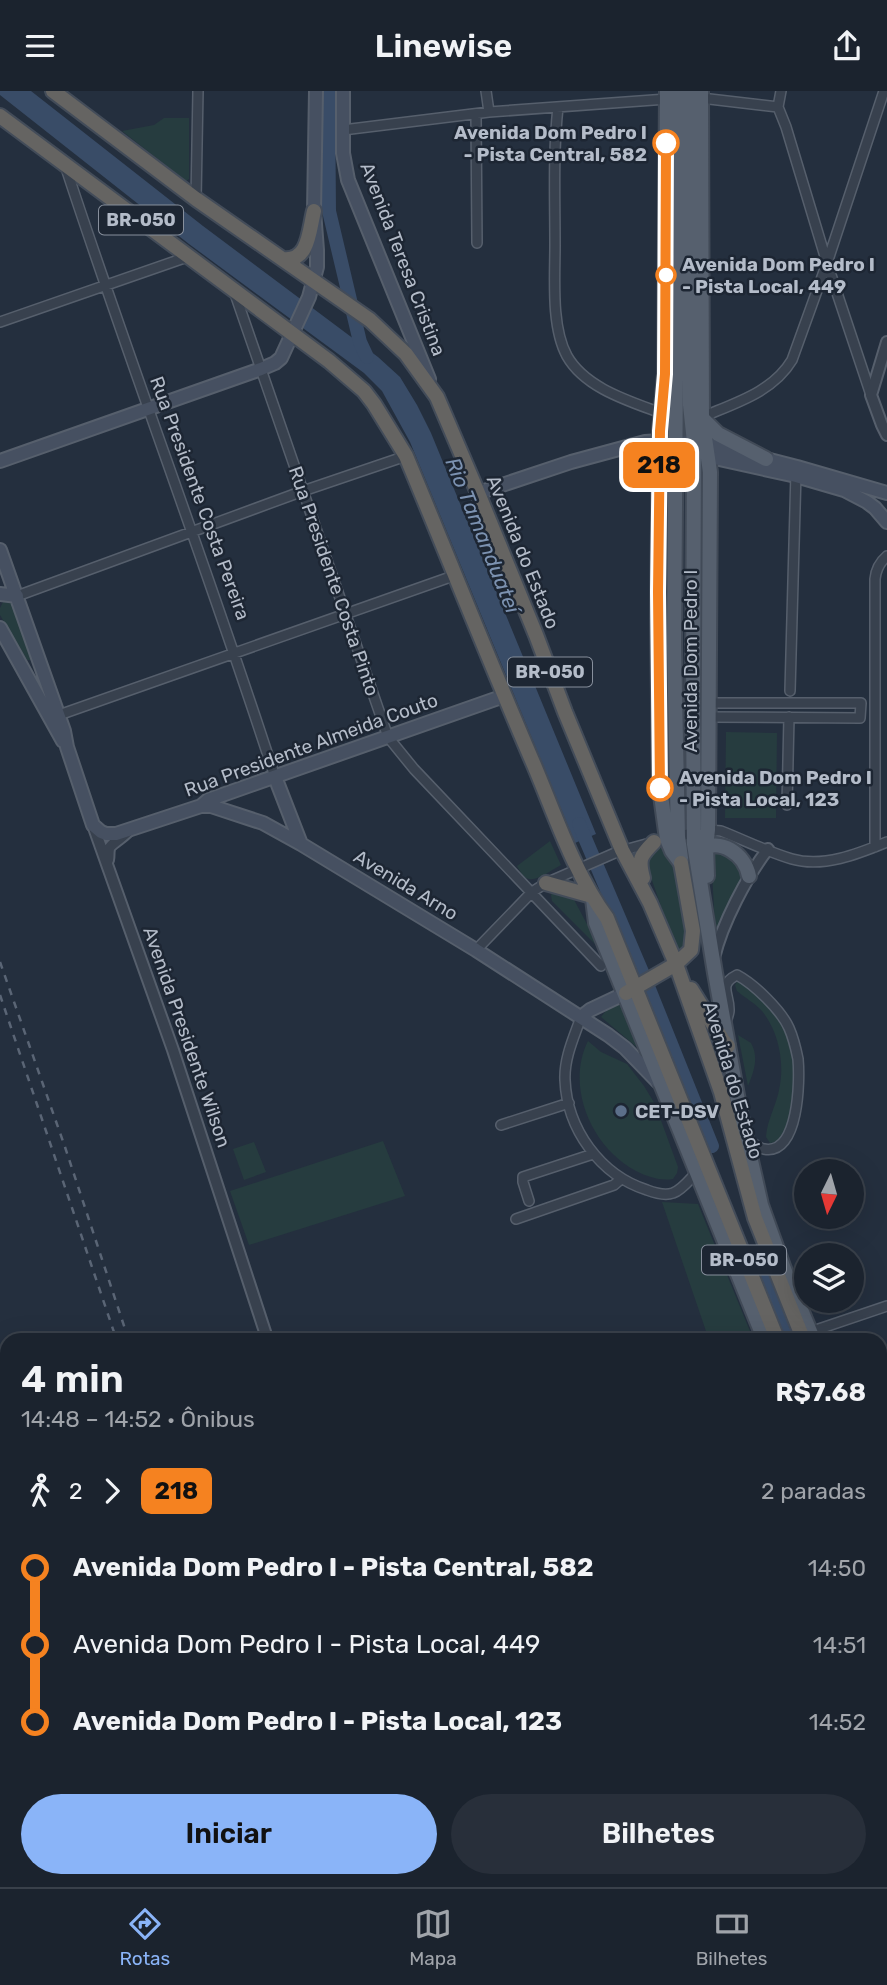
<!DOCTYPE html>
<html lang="pt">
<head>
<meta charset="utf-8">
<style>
  body { margin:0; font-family:Rubik,sans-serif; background:#282f3a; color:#f1f3f6; height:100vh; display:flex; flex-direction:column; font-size:26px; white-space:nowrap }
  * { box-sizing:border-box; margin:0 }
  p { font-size:23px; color:#a0a4aa }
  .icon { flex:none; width:38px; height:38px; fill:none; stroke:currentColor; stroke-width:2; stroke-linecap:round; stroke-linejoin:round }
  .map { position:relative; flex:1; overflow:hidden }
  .panel { position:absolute; left:0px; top:1242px; width:887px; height:555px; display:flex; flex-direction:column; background:#1b232e; border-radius:21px 21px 0 0; box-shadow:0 7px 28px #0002,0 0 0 2px #39404a }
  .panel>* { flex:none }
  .badge { padding:0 14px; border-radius:10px; font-size:24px; line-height:46px }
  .needle { width:46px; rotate:185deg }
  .controls { position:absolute; left:794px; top:1068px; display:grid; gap:14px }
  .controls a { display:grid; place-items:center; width:70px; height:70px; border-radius:50%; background:#1b232e; box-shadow:0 7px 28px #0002,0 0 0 2px #39404a; font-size:35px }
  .map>.badge { position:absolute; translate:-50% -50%; box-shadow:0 0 0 4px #fff }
  .legs { display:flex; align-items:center; gap:10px; height:77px; padding:0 21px; font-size:23px }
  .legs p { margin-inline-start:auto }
  .summary { display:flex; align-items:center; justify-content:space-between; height:119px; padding:0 21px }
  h1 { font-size:38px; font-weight:600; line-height:52px }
  .action { display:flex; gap:14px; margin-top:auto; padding:14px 21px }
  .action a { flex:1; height:80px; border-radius:42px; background:#8ab4f8; color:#111; font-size:28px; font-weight:600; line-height:80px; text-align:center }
  .action a+a { background:#282f3a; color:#f1f3f6 }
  ul { padding:0 21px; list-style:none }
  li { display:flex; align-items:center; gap:24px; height:77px; font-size:26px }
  li i { display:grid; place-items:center; width:10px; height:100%; margin:0 9px; background:currentColor }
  li i::after { content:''; width:18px; height:18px; margin:-9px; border:5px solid; border-radius:50%; background:#1b232e }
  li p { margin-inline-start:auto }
  li:first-child i { background:linear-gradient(#0000 50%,currentColor 0) }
  li:last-child i { background:linear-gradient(currentColor 50%,#0000 0) }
  header { display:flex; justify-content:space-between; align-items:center; height:91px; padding:0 21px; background:#1b232e; font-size:32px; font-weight:600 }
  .dock { display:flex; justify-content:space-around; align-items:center; height:98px; border-top:2px solid #39404a; background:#1b232e; font-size:19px; color:#a0a4aa }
  .dock a { display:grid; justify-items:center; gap:4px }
  .dock .current { color:#8ab4f8 }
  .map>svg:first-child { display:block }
  .green { fill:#263c3f }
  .water { fill:#394c67 }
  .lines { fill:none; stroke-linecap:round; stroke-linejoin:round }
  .river { stroke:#394c67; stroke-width:14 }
  .minor-casing { stroke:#565f6c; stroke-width:12 }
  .tertiary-casing { stroke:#565f6c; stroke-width:14 }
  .secondary-casing { stroke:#565f6c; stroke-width:16 }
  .primary-casing { stroke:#414a57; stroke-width:18 }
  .trunk-casing { stroke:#434c59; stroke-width:18 }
  .minor { stroke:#38414e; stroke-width:9 }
  .tertiary { stroke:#38414e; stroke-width:10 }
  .secondary { stroke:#465061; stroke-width:12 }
  .primary { stroke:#56606e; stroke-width:14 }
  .trunk { stroke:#656462; stroke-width:14 }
  .rail { stroke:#5a6575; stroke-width:2.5; stroke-dasharray:7 7; stroke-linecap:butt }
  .line-1-casing { stroke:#fff; stroke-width:16 }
  .line-1 { stroke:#f58220; stroke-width:10 }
  .stop-1-dot { fill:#fff; stroke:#f58220; stroke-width:3.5 }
  .service-dot { fill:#5c6f8a; stroke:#1d2633; stroke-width:2.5 }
  .labels { text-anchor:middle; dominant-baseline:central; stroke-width:5; stroke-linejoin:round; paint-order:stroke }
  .shield { fill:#1d2633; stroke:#878f9c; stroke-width:2 }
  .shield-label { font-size:18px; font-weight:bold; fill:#b4bcc9 }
  .stop-label { font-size:19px; font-weight:bold; fill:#b4bcc9; stroke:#1d2633; text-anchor:start }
  .street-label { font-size:19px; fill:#b4bcc9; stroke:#1d2633 }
  .poi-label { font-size:19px; font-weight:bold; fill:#b4bcc9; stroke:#1d2633; text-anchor:start }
  .water-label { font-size:21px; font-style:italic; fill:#7c92b1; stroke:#1d2633 }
</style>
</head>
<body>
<header><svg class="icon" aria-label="menu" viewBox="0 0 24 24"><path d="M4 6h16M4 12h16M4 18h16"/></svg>Linewise<svg class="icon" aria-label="share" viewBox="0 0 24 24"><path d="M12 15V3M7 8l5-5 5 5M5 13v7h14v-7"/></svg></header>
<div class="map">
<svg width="887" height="1796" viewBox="0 0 887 1796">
  <rect width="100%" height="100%" fill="#242f3e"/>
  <path class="green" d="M164,27h25v61l-3,2 -64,-50 32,-6z
    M5,507h6l22,60 -2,2h-4l-27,-45v-7z
    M726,641l51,1 -1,85h-51z
    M550,750l11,24c-8,4 -23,16 -32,14 -6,-1 -9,-8 -12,-13z
    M661,757h3l7,6 17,84 -2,8 -5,4 -6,-3 -29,-84 3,-11z
    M715,758l24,10 4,16 -26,53 -2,-1 -4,-73z
    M554,799l17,4 26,49 -1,2 -44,-44 -1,-6z
    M738,889c48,29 67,78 54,132 -3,10 -9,20 -14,30l-8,1 -4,-6c1,-17 10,-31 13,-47 6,-26 0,-58 -17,-79 -7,-8 -17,-13 -25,-20l-2,-6z
    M617,912l7,6 15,40 -38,-32 8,-10z
    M738,944l13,8c8,14 3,28 -3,43z
    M588,950l13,11 26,12 17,22 11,18 23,63 -1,6 -4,6c-13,2 -25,-2 -37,-8 -44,-23 -71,-84 -48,-130z
    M383,1050l22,55 -156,49 -19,-54z
    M254,1051l12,30 -22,8 -11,-31z
    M662,1111l36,2 54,132 -1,4h-42z"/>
  <path class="water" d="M0,0h31l172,135 175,131 22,20 17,28 14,28 165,401 -21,9 -165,-401 -28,-51 -18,-18 -175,-129 -189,-149z"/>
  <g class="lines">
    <path class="river" d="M328,0l1,120 31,131 7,15
      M579,733l66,155 67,167
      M765,1187l25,63
      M880,1399l7,9"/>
    <g class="minor-casing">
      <path id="minor" d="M486,0l3,21
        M701,7l77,9
        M558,16c-5,46 -3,92 -3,138 0,33 -4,82 12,111 18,32 62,45 94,57
        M778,16l8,20 41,136 44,132
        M778,16l3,-16
        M476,23l1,129
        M343,39l146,-18 178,-13
        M65,74c67,205 144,407 210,612
        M196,108l2,-108
        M234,200l154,446 26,32 187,197
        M0,231l190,-66
        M702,326c33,-14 71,-25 90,-57l35,-97 57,-172
        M17,505l286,-105 103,-35
        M790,600l6,-219
        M59,624l397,-140
        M709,626l151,1 1,-15h-152
        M787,714l2,-88
        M674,746l34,-7 13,1c23,9 47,21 71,28 31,9 66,-5 95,-17
        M875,756v-268c1,-10 5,-17 12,-23
        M476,859l56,-58 14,-9 71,-31 33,-9
        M581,926c-7,20 -17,41 -16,63 2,49 35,95 82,110 8,3 18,6 26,3 9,-3 17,-14 24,-21
        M726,931c1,-3 3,-9 3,-11 1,-17 -12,-26 8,-36 17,9 44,35 52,53 4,9 7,21 9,31 2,21 1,97 -34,90 -7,-1 -13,-8 -18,-12
        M501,1034l68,-22
        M529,1110l-6,-19v-5l70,-23
        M516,1128l98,-34 7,-6
        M810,1241l77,-26
        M0,1286l7,20
        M0,1377l7,-1
        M0,1513h7
        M885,1631h2
        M886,1713l1,-4
        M131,1796l2,-6
        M652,1796l1,-6
        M662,1796l1,-6
        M795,1796l1,-6"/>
    </g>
    <g class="tertiary-casing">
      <path id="tertiary" d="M887,251l-16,53 11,30 5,10
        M93,734l80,225 95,291
        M108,769c1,-4 0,-7 1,-11 1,-5 16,-13 20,-19
        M714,867c8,-34 33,-82 54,-109
        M452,1790l2,6"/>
    </g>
    <g class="secondary-casing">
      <path id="secondary" d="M343,0v62l5,27 81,199
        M701,364l95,21 48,14 23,12 8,6 12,14
        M0,370l261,-92 14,-6 6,-5 28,-61 8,-30v-17l-3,-39 2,-120
        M478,402l93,-31 74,-20 15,-1 15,2 19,-1 22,4 81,21 90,26
        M0,459l64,181 3,16 26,78 8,7 5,2h10l85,-28 7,-6 296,-104
        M0,503l17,2
        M0,537l63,113
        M275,686l26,67
        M201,715h10l52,17 38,21 175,106 132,85 17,13 33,34
        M581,926l9,-7 36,-17"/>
    </g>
    <g class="primary-casing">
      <path id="primary" d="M667,0l-2,283 -5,57 -2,188 2,169 7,51 5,12 9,12
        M678,0l-4,555 4,191 3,21
        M689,0l1,314 4,37 -1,262 1,140 21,129 25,139 21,93 23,64 30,72
        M701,0l1,326 8,55 -2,358 -2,16 1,30
        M703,328l15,15 48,25
        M700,759c20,-13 45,4 49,26
        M593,808l3,24 169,418
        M880,1364l7,9
        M880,1434l7,7"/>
    </g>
    <g class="trunk-casing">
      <path id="trunk" d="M53,0l143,108 174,121 36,34 31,43 41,96 58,142 29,77 57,138 28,53 26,61 45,128 34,126 49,123
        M0,25l329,245 35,30 10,13 32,52c43,103 84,207 128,309 22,52 40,108 73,153l171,423
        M283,168c26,3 26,-28 31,-48
        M643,787c-5,-19 -3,-22 11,-36
        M546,792l46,13
        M691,898l33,53 4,4
        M626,902l50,-29 15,-14 2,-19 -12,-68
        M880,1381l7,8
        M880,1417l7,9"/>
    </g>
    <use href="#minor" class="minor"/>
    <use href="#tertiary" class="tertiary"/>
    <use href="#secondary" class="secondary"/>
    <use href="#primary" class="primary"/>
    <use href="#trunk" class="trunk"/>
    <path class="rail" d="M0,871l65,185 64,194
      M0,904l117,346
      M315,1790l3,6"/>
  </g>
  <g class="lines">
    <g class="line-1-casing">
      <path id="line-1" d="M660,697l-2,-196 2,-161 5,-57 1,-231"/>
    </g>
    <use href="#line-1" class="line-1"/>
  </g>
  <g class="stop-1-dot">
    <circle cx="666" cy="52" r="12"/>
    <circle cx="666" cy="184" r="9"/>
    <circle cx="660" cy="697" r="12"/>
  </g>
  <circle class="service-dot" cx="621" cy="1020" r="7"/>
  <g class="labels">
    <g class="shield">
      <rect x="99" y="114.5" width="84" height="29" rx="5"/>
      <rect x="508" y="566.5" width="84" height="29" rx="5"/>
      <rect x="702" y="1154.5" width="84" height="29" rx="5"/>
    </g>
    <g class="shield-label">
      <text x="141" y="129">BR-050</text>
      <text x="550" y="581">BR-050</text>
      <text x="744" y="1169">BR-050</text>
    </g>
    <g class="stop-label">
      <text x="647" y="41" text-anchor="end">Avenida Dom Pedro I<tspan x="647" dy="22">- Pista Central, 582</tspan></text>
      <text x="682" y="173">Avenida Dom Pedro I<tspan x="682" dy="22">- Pista Local, 449</tspan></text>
      <text x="679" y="686">Avenida Dom Pedro I<tspan x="679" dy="22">- Pista Local, 123</tspan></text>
    </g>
    <g class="street-label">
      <text transform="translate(403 168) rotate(69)">Avenida Teresa Cristina</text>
      <text transform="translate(200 407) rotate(70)">Rua Presidente Costa Pereira</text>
      <text transform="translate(523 461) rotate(68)">Avenida do Estado</text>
      <text transform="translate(334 490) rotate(71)">Rua Presidente Costa Pinto</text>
      <text transform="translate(690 570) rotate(-90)">Avenida Dom Pedro I</text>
      <text transform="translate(311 654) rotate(-20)">Rua Presidente Almeida Couto</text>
      <text transform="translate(406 794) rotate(31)">Avenida Arno</text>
      <text transform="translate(187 946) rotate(71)">Avenida Presidente Wilson</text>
      <text transform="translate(733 989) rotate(73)">Avenida do Estado</text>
    </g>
    <g class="poi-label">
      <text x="635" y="1020">CET-DSV</text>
    </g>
    <g class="water-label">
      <text transform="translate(483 444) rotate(68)">Rio Tamanduateí</text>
    </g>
  </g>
</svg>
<div class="controls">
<a><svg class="needle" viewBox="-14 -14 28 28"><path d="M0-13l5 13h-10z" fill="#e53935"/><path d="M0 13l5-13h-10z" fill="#a0a4aa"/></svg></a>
<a><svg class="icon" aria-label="layers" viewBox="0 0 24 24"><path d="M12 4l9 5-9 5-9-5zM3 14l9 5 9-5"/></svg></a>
</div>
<b class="badge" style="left:659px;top:374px;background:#f58220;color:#111">218</b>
<section class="panel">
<div class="summary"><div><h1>4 min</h1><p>14:48 – 14:52 · Ônibus</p></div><b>R$7.68</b></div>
<div class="legs"><svg class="icon" aria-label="walk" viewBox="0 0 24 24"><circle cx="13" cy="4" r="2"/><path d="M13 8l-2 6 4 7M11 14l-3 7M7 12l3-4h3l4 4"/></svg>2<svg class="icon" aria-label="forward" viewBox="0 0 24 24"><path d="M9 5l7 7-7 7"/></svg><b class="badge" style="background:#f58220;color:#111">218</b><p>2 paradas</p></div>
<ul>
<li><i style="color:#f58220"></i><b>Avenida Dom Pedro I - Pista Central, 582</b><p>14:50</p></li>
<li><i style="color:#f58220"></i><span>Avenida Dom Pedro I - Pista Local, 449</span><p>14:51</p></li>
<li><i style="color:#f58220"></i><b>Avenida Dom Pedro I - Pista Local, 123</b><p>14:52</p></li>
</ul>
<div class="action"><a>Iniciar</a><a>Bilhetes</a></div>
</section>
</div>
<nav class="dock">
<a class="current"><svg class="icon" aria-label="directions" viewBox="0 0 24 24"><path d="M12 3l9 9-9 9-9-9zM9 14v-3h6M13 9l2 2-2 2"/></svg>Rotas</a>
<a><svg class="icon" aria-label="map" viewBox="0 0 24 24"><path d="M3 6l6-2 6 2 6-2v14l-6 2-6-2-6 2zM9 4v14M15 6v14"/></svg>Mapa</a>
<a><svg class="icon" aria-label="tickets" viewBox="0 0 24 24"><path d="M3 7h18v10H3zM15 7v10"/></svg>Bilhetes</a>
</nav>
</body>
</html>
